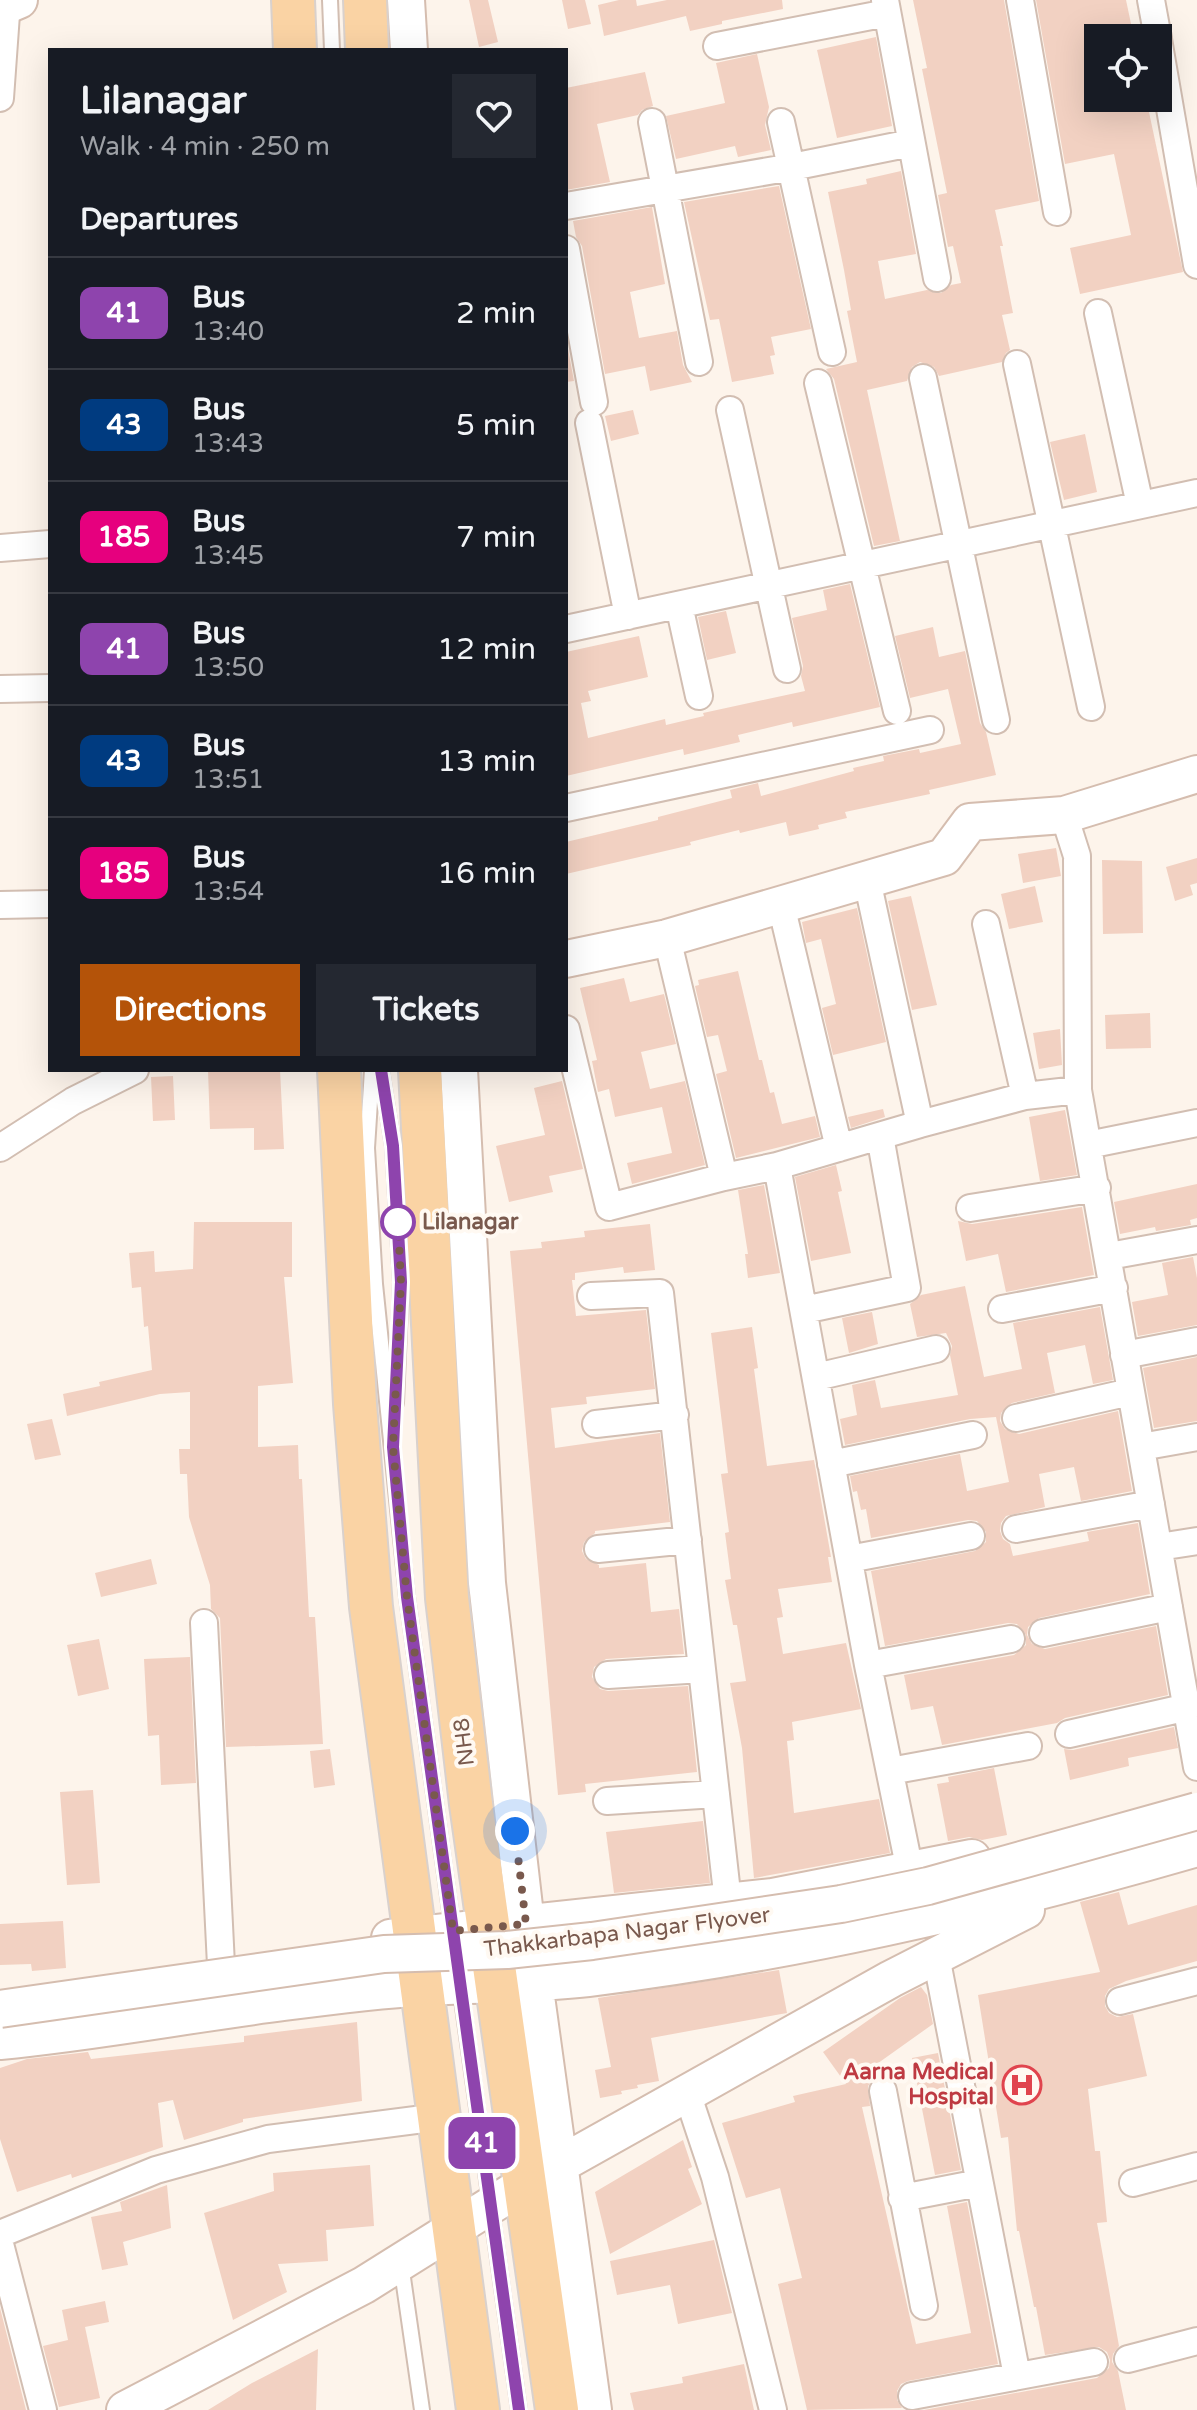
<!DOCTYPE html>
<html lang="en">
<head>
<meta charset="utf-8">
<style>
  body { margin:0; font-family:"Varela Round",sans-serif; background:#242831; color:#f1f3f6; height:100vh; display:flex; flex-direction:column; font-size:30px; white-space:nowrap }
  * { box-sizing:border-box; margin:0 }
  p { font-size:26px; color:#9ea1a6 }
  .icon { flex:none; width:44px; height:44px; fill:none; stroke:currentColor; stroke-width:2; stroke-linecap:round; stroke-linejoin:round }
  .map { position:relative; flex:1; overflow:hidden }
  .drawer { position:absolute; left:48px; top:48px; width:520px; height:1024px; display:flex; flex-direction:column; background:#171b24; border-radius:0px; box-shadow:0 8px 32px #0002 }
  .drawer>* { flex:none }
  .badge { padding:0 16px; border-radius:12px; font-size:28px; line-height:52px }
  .controls { position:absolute; left:1084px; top:24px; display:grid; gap:16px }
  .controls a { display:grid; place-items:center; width:88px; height:88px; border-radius:0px; background:#171b24; box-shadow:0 8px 32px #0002; font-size:40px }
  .you { position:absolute; width:40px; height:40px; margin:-20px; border:6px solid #fff; border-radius:50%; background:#1a73e8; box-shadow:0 0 0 12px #1a73e833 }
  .map>.badge { position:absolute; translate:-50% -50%; box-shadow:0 0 0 4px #fff }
  h2 { padding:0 32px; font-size:30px; line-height:72px }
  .round { display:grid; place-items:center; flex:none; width:84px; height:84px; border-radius:0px; background:#242831 }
  .summary { display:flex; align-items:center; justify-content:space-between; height:136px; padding:0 32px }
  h1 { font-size:38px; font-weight:700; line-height:60px }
  .button { display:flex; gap:16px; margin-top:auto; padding:16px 32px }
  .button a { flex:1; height:92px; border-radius:0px; background:#b45309; color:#fff; font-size:32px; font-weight:700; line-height:92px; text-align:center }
  .button a+a { background:#242831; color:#f1f3f6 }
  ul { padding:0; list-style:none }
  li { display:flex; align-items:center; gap:24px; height:112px; padding:0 32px; border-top:2px solid #363941 }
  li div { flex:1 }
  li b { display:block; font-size:30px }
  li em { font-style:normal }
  li .badge { min-width:88px; font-weight:700; text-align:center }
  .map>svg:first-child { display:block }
  .building { fill:#f2d1c2 }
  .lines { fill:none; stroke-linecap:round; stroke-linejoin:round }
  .lane-casing { stroke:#d2beb2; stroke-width:18 }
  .street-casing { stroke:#d2beb2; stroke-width:30 }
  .secondary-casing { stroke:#d5bdaf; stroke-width:40 }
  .primary-casing { stroke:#d9d1cd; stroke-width:46 }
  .lane { stroke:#fff; stroke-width:14 }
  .street { stroke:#fff; stroke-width:26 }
  .secondary { stroke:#fff; stroke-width:36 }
  .primary { stroke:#fad3a4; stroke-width:42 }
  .secondary-bridge-casing { stroke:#d5bdaf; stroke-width:40; stroke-linecap:butt }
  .secondary-bridge { stroke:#fff; stroke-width:36 }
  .line-casing { stroke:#fff; stroke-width:18 }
  .line { stroke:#8e44ad; stroke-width:12 }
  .walk { stroke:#79594d; stroke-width:8; stroke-dasharray:0 14.4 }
  .stop-dot { fill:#fff; stroke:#8e44ad; stroke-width:4 }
  .labels { text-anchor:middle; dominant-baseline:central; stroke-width:8; stroke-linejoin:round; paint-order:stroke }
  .stop-label { font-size:22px; font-weight:bold; fill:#79594d; stroke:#fff9f2; text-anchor:start }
  .street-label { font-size:22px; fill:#79594d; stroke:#fff9f2 }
  .health-label { font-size:22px; font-weight:bold; fill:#be3a42; stroke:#fff9f2; text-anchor:end }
</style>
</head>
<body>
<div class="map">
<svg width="1197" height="2410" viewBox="0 0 1197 2410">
  <rect width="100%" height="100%" fill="#fdf4eb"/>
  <path class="building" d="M469,0h19l10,42 -19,5z
    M562,0h23l6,24 -23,5z
    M619,0h17l1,6 30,-6h115l1,9 -61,12v3l-32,7 -4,-15 -82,20 -6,-31z
    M913,0h91l35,201 -44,9 8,36h-3l13,67 -11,2 8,35 -4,3 -4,9 -63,14 -5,-9 -14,-5 -8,5 -5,14 -40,9 33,151 -26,5 -40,-167 -8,-10 31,-7 -10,-51 4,-1 -7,-40 -16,-78 39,-8 -1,-5 35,-8 15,83 -38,7 7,38 42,-9 14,3 10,-8 10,-2 -8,-37 -5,1 -10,-52 9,-2 -25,-124 5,-1z
    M1036,0h90l8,38h-36v65l25,-5h23l37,174 -103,22 -10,-46 61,-13 -17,-81 -49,10z
    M876,37l16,89 -55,12 -20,-88z
    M757,54l12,53 -4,18 6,25 -33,7 -3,-11 -59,13 -10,-43 59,-13 -9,-40z
    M645,72l8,34 -11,4 -4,5 -41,9 13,58 -44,8v-102z
    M779,186l32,143 -40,8 4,18 -5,1 4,18 -42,8 -13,-63 -9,1 -26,-118z
    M652,207l13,77 -35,8 9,46 38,-7 6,34 9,17 -42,9 -5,-25 -40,8 -23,-128 -6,-9 -3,-16z
    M566,338l8,43 -8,1z
    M633,410l6,24 -28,7 -6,-25z
    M1085,434l12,58 -33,8 -14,-58z
    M850,584l30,123 -87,20 -1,-5 -54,13 2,7 -56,13 -1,-6 -117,27v-124l73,-16 9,41 -60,14 3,10 -10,2 7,35 77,-19 1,6 38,-9 -1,-3 102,-22 -4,-15 2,-10 -11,-48 35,-8 -4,-20z
    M726,611l10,42 -29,7 -9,-43z
    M933,627l6,30 26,-6 15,72 6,9 10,43 -67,15 1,4 -85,18 2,6 -29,7 1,4 -30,7 -3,-14 -46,11 -1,-3 -49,12 1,3 -125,29v-32l92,-22v-3l74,-19 -2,-8 28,-7 3,13 93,-25 -1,-3 31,-7 -1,-5 36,-7 1,4 41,-9 -13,-55 -38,9 -15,-62z
    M1056,848l5,28 -38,7 -5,-29z
    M1197,858v25l-7,2 3,10 -18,6 -9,-34z
    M1102,860l40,1 1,72 -40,1z
    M1035,886l8,36 -34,7 -8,-35z
    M911,896l26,109 -25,5 -24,-109z
    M857,908l29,134 -53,13 -11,-47 14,-4 -15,-65 -15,4 -4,-21z
    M738,971l21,89h3l8,33 4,-1 8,32 33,-8 5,21 -84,21 -20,-84 11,-3 -9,-36 -11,2 -12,-51 4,-1 -1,-5z
    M624,978l6,24 34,-8 12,50 -35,8 9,37 35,-8 20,84 -73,19 -5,-21 45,-10 -10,-46 -47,10 -6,-28 -11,3 -6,-31 5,-1 -17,-72z
    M1150,1013l1,35 -45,1 -1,-34z
    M1060,1029l2,36 -23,4 -6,-36z
    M208,1070h72l4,79 -30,1v-22l-44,1z
    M173,1076l2,44 -22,1 -2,-44z
    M562,1081l21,88 -34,7 4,16 -44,10 -13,-56 49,-11 -11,-47z
    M883,1109l2,8 -34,11 -3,-11z
    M1065,1110l12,65 -37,6 -11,-64z
    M836,1165l6,26 -4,1 13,61 -40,8 -16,-84z
    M1197,1184v34l-7,2 1,5 -35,6 -1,-4 -35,7 -6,-32z
    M764,1185l16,88 -32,5 -3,-24h3l-10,-64z
    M1082,1207l12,68 -88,17 -8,-38 -32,7 -8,-40 14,3z
    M194,1222h98v55h-8l9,106 -35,3v61l40,-2 1,34h3l7,138h6l8,127 -97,3 -6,-129 -9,-9 -1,-24 -21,-68 -2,-43h-7l-1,-25h11v-57l-30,2 -93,22 -4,-22 37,-8 -1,-4 53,-12 -4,-44 -4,1 -3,-40 -9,1 -3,-35 25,-2 1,21 38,-3z
    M650,1224l5,46 -31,3 -1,-6 -48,6v7h-3l4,36 70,-6 9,79 -69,8 1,7 -36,4 4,40 105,-15 10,89 -75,9v2l-11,9 -2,9 4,8 13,6v3l47,-5 5,49 28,-3 5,45 -78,5 -12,8 -2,10 8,12 8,2 80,-5 9,86 -112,12 1,8 -28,3 -48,-544 32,-3 -1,-6 44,-5 -1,-6z
    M1193,1257l4,21v47l-59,11 -6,-34 36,-7 -6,-32z
    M965,1286l19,91 38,-8 -9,-46 87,-16 13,73 -20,4 -8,-39 -38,8 8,40 -43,10 -11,10 -1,8 5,8 14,5 99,-23 14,80 -51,10 -7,-34 -35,7 6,33 -39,9 -5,7 -1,8 3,8 7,5 3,12 76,-15 -2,-9 51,-9 12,71 -111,24 -11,9 -1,8 5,9 13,5 111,-23 12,69 -103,23 -8,5 -115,22 -9,-39 -22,4 -7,-35 110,-20 12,-10v-10l-9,-11 -9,-1 -123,23 -14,-75 104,-20 11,-9v-10l-9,-11 -9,-1 -97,18 -5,-29 -5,1 -4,-19 -4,1 -3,-16 110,-22 7,37 42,-9 -13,-65 -26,2 -125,26 -5,-26 17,-4 -5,-30 23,-5 6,28 77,-13 -8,-40 2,-9 -6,-13 -29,4 -7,-33 11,-9z
    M872,1312l6,32 -29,9 -7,-35z
    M752,1327l6,41 -4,1 13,97 47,-6 17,97h-3l4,25 -54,7 5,28 -6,1 6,36 63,-11 15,66 -69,13 2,18 -7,1 7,72 85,-14 11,54 -136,25 -12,-130 -12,-65 16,-2 -9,-56h-4l-8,-45 6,-1 -6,-46 4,-1 -8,-58 7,-1 -17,-140z
    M1197,1357v64l-43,7 -11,-60z
    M52,1419l9,36 -26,5 -8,-36z
    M151,1559l6,25 -56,13 -6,-24z
    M99,1639l10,50 -31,7 -11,-51z
    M190,1657l6,126 -35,2 -2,-50 -11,1 -4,-77z
    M1174,1727l4,21 -50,10 1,8 -59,14 -6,-31 9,1z
    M330,1749l5,36 -21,3 -4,-37z
    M994,1768l13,67 -25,5 -13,-3 -21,4 -11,-57 12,-2 -1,-5z
    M93,1790l7,93 -33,2 -7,-93z
    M703,1821l7,62 -96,10 -8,-61z
    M1119,1892l9,33 69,-20v56l-71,20 -17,8 -4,7v10l4,7 8,4 16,-3 14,62 -59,13 7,62h5l7,71 -10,1 22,123 -6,8 -1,8 6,9 8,39h-202l173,-32 12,-10 1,-8 -3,-8 -8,-5 -54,8 -9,-48h-2l-15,-76h-2l-9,-94 -7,1 -23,-143 122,-23 -20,-70z
    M63,1921l3,47 -34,3 -1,-7 -31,1v-41z
    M779,1970l8,43 -136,25 8,43 -22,4 1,3 -17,3 1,3 -22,4 -5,-28 16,-3 -13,-69z
    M921,1987l6,8 6,29 -59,42 2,11 -8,9 2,20 -8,1 54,237 55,-11 -24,-127 20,-4 31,162 -90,17 -7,3 -4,7v9l5,8 -95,2 -29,-126 24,-6 -22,-90 -34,10 -24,-75 73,-21 -2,-6 53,-12 -23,-32 77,-54z
    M357,2022l5,79 -119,18v3l-59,18 -11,-40 -15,3 5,44 -91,31 -1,-4 -54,18 -17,-53v-71l27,-9 61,-7 3,7 153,-17v-6z
    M938,2053l23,117 -26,5 -23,-117z
    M683,2140l9,27 -4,2 14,35 -92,50 -15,-62z
    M370,2165l4,61 -48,4 2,31 -50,3 9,28 -54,28 -29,-107 70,-22 -1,-18z
    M167,2185l4,43 -48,14 5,23 -26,5 -11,-53 31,-6 -2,-9z
    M714,2240l18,73 -54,11 -8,-39 -53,10 -7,-34z
    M105,2301l4,21 -24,5 15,71 -41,9 -16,-61 25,-6 -6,-30z
    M0,2308l26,102h-26z
    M318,2349l-2,61h-108l44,-27z
    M744,2364l10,46h-120l-4,-17 53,-10 -1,-6z"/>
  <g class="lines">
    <g class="lane-casing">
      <path id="lane" d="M330,0l2,50
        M372,1070l-5,78 8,136 32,313 46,335
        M381,1070l12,76 8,136 -5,121
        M460,1985l59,425
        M401,2264l21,146"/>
    </g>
    <g class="street-casing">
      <path id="street" d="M885,0l52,278
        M1020,0l37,212
        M1151,0l7,38
        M1158,39l39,226
        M717,46l170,-33
        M0,98l7,-98
        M652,122l47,240
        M781,122l51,230
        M566,206l226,-39 119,-24
        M566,249l28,153
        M1098,313l42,192
        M1017,364l74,343
        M923,378l73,342
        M818,383l79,328
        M730,410l57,259
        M589,423l39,193
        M0,548l50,-4
        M679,605l20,91
        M566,629l631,-136
        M0,689l50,-1
        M566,808l364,-78
        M1064,815l13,41 1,234 119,677
        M0,905l50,-1
        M781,905l58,243
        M986,924l39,172
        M667,938l57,239
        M566,1029l43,178 115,-30 53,-11 143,-42 -53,-244
        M920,1124l105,-28 53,-6
        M1088,1145l109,-22
        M0,1148l73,-47 62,-31
        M777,1166l91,499 42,206
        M970,1208l127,-20
        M1109,1256l88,-16
        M591,1296l69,-3 68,609
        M1002,1309l112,-21
        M804,1310l103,-22 -27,-152
        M1124,1355l73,-14
        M816,1377l120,-28
        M1016,1418l114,-26
        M596,1424l79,-9
        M1141,1447l56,-10
        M831,1464l142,-29
        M1016,1529l135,-25
        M1159,1547l38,-6
        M598,1549l90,-9
        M849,1559l122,-23
        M204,1623l17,342
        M1043,1633l126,-26
        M868,1665l143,-26
        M608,1675l94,-6
        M1069,1734l119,-27
        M890,1771l138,-25
        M607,1801l109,-7
        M936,1956l81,420
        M1120,2001l77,-20
        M883,2091l41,215
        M687,2093l28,84 58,233
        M1133,2183l64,-17
        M902,2198l77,-15
        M0,2234l156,-64 112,-31 171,-22
        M0,2244l43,166
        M1128,2359l69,-18
        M912,2396l182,-34"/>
    </g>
    <g class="secondary-casing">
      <path id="secondary" d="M406,0l3,50
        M0,8l19,-8
        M566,959l101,-21 277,-81 26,-35 94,-7 133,-41
        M459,1070l28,513 39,341 67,486
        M390,1938l383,-41 199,-39
        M0,2041c95,-9 189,-27 284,-39 46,-6 94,-12 140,-15 55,-3 110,-3 164,-9 207,-25 409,-72 609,-130
        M125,2410l239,-125 161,-101 366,-205 135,-69"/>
    </g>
    <g class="primary-casing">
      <path id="primary" d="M293,0l2,50
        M365,0l2,50
        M339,1070l16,334 16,203 107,803
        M420,1070l27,528 24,206 86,606"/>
    </g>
    <use href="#lane" class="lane"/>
    <use href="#street" class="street"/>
    <use href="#secondary" class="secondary"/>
    <use href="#primary" class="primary"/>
    <g class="secondary-bridge-casing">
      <path id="secondary-bridge" d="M0,2009l384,-55 123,-4 85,-9 249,-37 87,-18 269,-75"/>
    </g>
    <use href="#secondary-bridge" class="secondary-bridge"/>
  </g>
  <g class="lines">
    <g class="line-casing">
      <path id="line" d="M381,1070l12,76 8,136 -8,165 14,150 112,813"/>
    </g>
    <use href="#line" class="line"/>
    <path class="walk" d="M398,1222l3,60 -8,165 14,150 46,334 73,-7 -11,-93"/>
  </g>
  <defs>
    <g id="hospital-ring" transform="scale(2)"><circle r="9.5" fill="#fff9f2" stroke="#e0444e" stroke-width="1.5"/><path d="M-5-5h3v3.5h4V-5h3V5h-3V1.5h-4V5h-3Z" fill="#e0444e"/></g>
  </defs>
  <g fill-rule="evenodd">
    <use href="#hospital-ring" x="1022" y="2085"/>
  </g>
  <circle class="stop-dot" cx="398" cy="1222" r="16"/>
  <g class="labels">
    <g class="stop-label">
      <text x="422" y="1222">Lilanagar</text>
    </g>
    <g class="street-label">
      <text transform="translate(464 1742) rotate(-97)">NH8</text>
      <text transform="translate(627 1932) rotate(-7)">Thakkarbapa Nagar Flyover</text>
    </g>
    <g class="health-label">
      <text x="994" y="2072">Aarna Medical<tspan x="994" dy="25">Hospital</tspan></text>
    </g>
  </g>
</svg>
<div class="controls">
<a><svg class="icon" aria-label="locate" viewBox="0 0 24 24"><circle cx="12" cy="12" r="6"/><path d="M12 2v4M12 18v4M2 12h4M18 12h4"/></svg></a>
</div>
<div class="you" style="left:515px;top:1831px"></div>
<b class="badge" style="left:482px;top:2143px;background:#8e44ad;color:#fff">41</b>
<section class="drawer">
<div class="summary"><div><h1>Lilanagar</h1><p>Walk · 4 min · 250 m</p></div><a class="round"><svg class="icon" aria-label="heart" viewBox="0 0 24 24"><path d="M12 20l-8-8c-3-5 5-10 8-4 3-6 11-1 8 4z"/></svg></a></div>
<h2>Departures</h2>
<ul>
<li><span class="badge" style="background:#8e44ad;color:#fff">41</span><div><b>Bus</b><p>13:40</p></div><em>2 min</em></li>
<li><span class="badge" style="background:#003b80;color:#fff">43</span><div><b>Bus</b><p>13:43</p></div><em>5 min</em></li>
<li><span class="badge" style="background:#e6007e;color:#fff">185</span><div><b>Bus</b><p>13:45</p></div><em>7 min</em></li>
<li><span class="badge" style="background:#8e44ad;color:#fff">41</span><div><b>Bus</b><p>13:50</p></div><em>12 min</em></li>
<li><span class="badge" style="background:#003b80;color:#fff">43</span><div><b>Bus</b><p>13:51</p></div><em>13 min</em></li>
<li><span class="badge" style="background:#e6007e;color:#fff">185</span><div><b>Bus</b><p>13:54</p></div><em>16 min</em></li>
</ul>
<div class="button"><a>Directions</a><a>Tickets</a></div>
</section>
</div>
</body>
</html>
